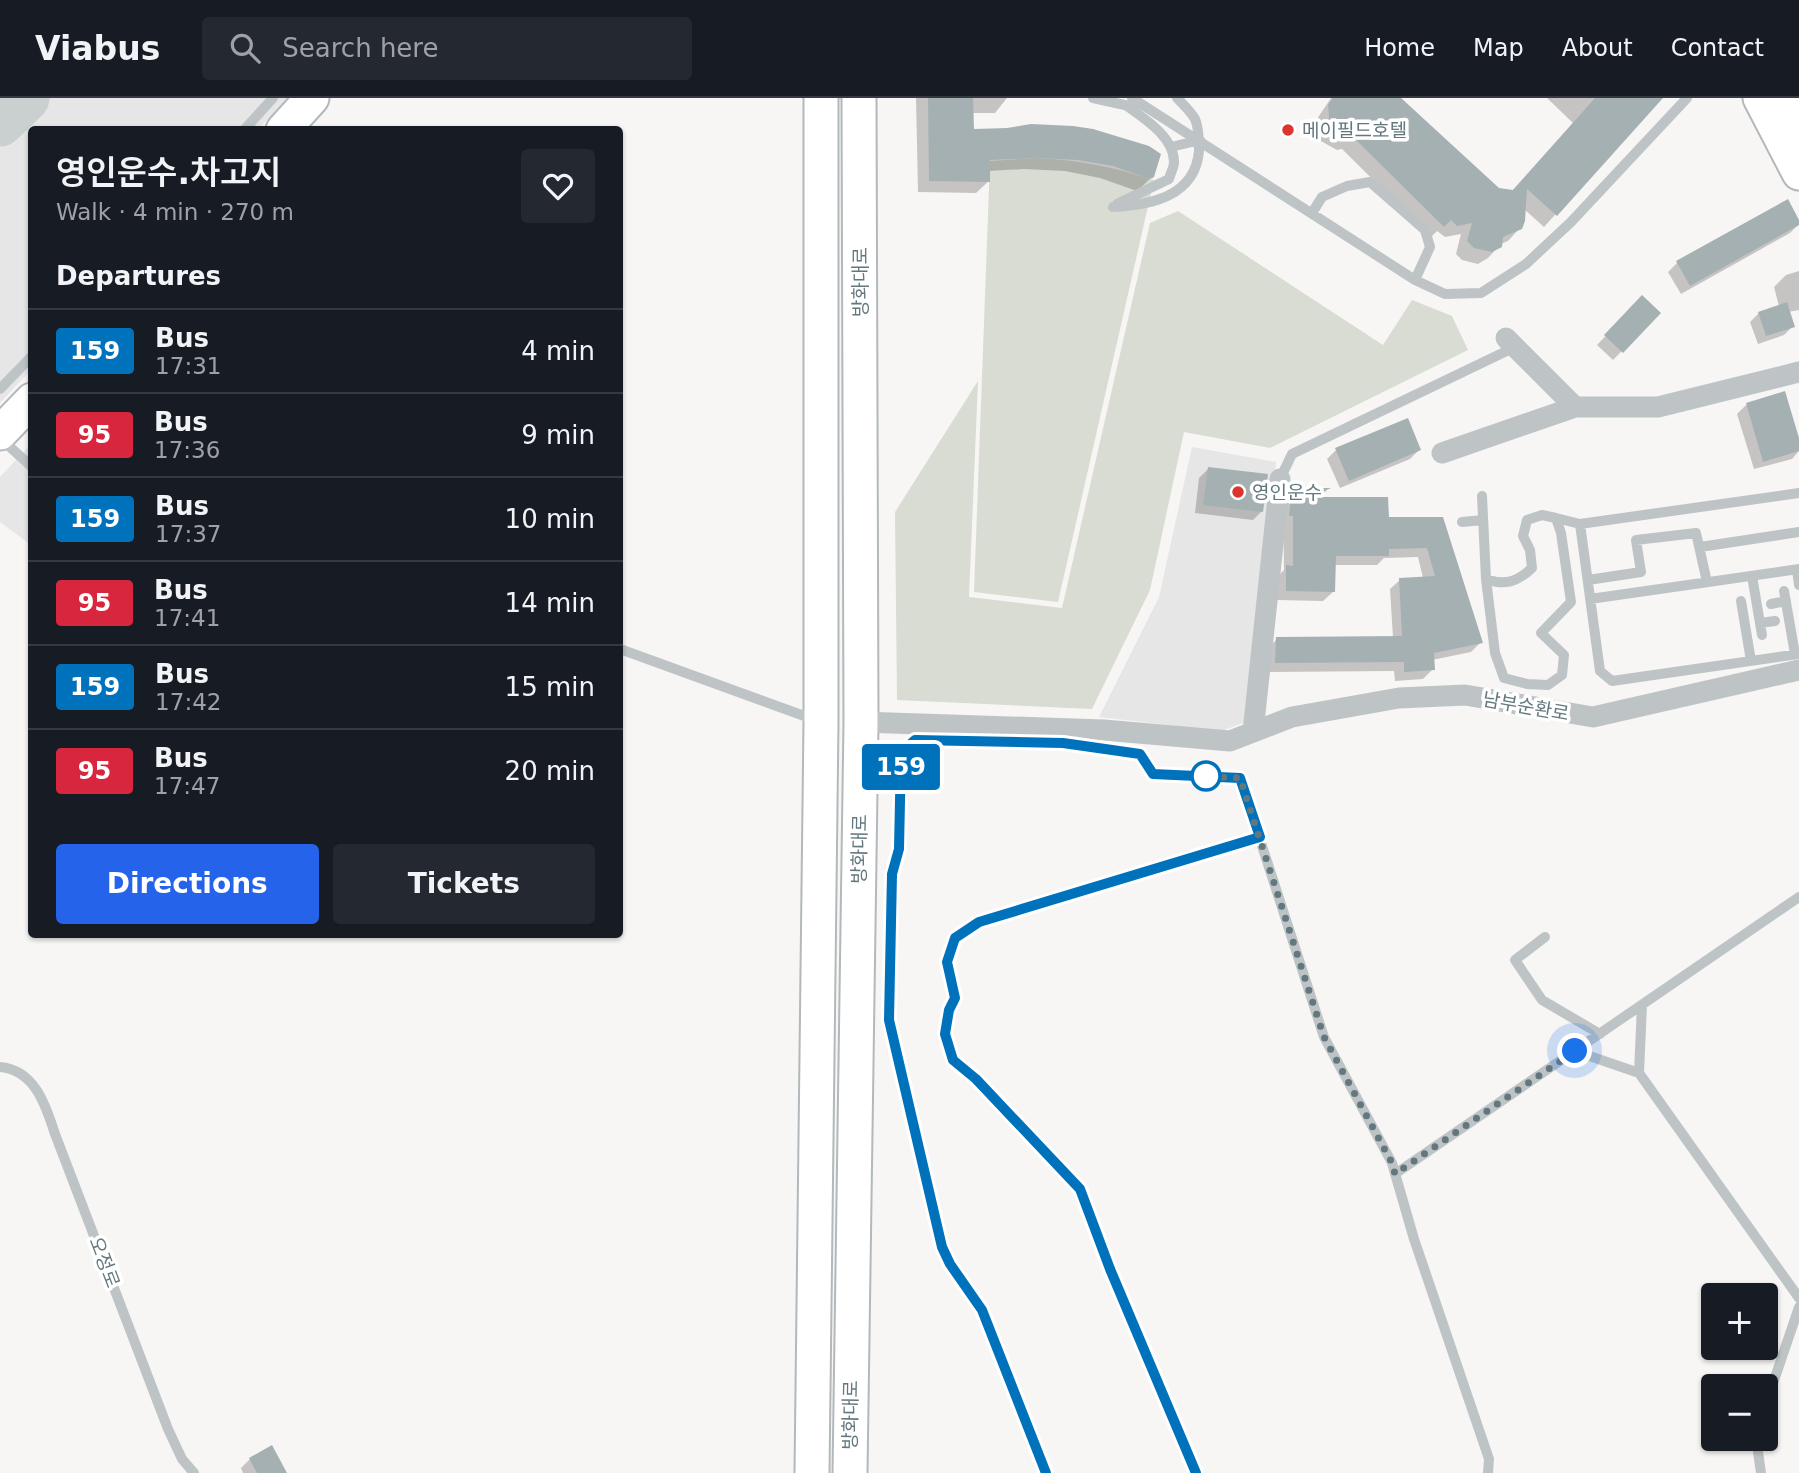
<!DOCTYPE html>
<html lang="en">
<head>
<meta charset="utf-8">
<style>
  body { margin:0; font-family:"DejaVu Sans","Noto Sans KR",sans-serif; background:#242831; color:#f1f3f6; height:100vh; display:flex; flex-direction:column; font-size:26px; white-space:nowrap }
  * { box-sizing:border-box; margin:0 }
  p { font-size:23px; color:#9ea1a6 }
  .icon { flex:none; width:38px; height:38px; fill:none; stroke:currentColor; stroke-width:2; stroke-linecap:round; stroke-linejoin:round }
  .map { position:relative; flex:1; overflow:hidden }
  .drawer { position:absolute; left:28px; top:28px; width:595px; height:812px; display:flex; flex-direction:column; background:#171b24; border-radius:7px; box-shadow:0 2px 5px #0004 }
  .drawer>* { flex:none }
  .badge { padding:0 14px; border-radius:5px; font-size:24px; line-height:46px }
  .buttons { position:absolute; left:1701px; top:1185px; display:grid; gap:14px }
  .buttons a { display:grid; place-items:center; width:77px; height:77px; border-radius:7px; background:#171b24; box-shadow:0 2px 5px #0004; font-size:35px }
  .you { position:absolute; width:35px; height:35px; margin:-18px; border:5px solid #fff; border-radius:50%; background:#1a73e8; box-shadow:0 0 0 10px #1a73e833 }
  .map>.badge { position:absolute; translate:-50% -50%; box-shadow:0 0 0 4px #fff }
  h2 { padding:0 28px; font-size:26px; line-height:63px }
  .round { display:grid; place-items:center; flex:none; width:74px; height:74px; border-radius:7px; background:#242831 }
  .head { display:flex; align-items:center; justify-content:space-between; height:119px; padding:0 28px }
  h1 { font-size:33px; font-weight:600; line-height:52px }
  .primary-button { display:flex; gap:14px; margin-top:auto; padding:14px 28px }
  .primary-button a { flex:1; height:80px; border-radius:7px; background:#2563eb; color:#fff; font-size:28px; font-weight:600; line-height:80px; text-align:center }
  .primary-button a+a { background:#242831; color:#f1f3f6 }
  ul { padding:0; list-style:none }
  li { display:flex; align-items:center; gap:21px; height:84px; padding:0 28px; border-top:2px solid #363941 }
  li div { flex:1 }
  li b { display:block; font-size:26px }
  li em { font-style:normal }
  li .badge { min-width:77px; font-weight:700; text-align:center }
  header { display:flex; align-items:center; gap:42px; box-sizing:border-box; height:98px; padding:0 35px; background:#171b24; border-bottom:2px solid #363941 }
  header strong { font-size:33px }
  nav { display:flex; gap:38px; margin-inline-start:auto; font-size:24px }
  .search { width:490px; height:63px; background:#242831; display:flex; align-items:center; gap:18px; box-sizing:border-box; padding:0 24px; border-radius:7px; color:#9ea1a6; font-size:26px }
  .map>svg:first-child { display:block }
  .built { fill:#e5e6e5 }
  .green { fill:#d8dcd3 }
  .shadow { fill:#0003 }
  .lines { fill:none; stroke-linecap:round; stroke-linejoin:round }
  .taxiway { stroke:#cacfd0; stroke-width:47 }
  .building { fill:#a5b0b3 }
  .primary-casing { stroke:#b2b8bb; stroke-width:37 }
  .lane { stroke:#bec4c6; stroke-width:10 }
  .street { stroke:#bec4c6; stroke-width:21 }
  .primary { stroke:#fff; stroke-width:33 }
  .line-casing { stroke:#fff; stroke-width:16 }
  .line { stroke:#0072bc; stroke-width:10 }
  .walk { stroke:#63787e; stroke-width:7; stroke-dasharray:0 12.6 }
  .poi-dot { fill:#dd342e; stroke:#fff; stroke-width:2.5 }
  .stop-dot { fill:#fff; stroke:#0072bc; stroke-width:3.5 }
  .labels { text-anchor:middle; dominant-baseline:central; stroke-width:7; stroke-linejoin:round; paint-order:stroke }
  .poi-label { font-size:19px; fill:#63787e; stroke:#fff; text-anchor:start }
  .street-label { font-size:19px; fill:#63787e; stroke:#fff }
</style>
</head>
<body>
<header>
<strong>Viabus</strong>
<div class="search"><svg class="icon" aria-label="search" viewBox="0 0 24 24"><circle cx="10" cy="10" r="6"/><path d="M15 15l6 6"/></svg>Search here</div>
<nav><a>Home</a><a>Map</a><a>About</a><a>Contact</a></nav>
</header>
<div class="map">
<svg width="1799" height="1375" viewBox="0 0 1799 1375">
  <rect width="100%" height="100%" fill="#f7f6f4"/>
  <path class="built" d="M0,0h288l-30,31 -226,1 -1,240 -31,33z
    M31,346v101l-31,-23v-45z
    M1192,349l84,15 -30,260 -25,9 -122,-14 60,-120z"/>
  <path class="green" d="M1037,60c43,2 76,9 117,22l-96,422 -84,-10 16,-431z
    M1178,113l205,134 29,-45 40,16 16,34 -198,98 -86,-16 -34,158 -58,119 -195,-9 -2,-188 83,-131 -9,216 93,11 88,-385z"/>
  <path class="shadow" d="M916,0h91l-12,15h-23v18l35,-1 146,46 -16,15 -37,-13 -35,-7 -41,-2 -35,2v10l-13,12 -58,-1z
    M1331,0h70l97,91 14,2 61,-68 -26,-25h113l-116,129 -20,-18 -4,19 -12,13 -7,3 -13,14 -10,6 -16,-4 -6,-6 5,-20 -16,3 -8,-6 -6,6 -89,-88 -5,1 -18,-10 -2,-21z
    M1799,126l-9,9 -109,61 -13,-22 9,-9z
    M1799,173v39l-11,2 5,14 -9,9 -26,9 -8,-22 9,-9 20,-7 -5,-19 12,-12z
    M1642,200l17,15 -46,47 -16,-15z
    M1746,307l53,39v7l-7,8 -38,10 -17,-55z
    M1336,352h83l-9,9 -70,29 -13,-29z
    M1208,371l54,42 -9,9 -58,-7 4,-35z
    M1293,391l34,1 -9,9 69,19h55l39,124 -10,10 -39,8 1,9 -10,10 -28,2 -1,-10 -128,1 1,-23 10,-10 116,-1 -3,-49 10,-9 23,-2 -5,-21 -34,1 -7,7h-43l-1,27 -10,9 -46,-1v-23l7,-7 -1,-71z
    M250,1361l35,14h-42l-2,-5z"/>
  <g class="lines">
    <path class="taxiway" d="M0,25l26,-25"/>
  </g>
  <path class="building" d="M928,0h45l1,31 33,-1 24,-4 42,2 20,3 56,17 12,8 -7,23 -4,2 -37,-13 -35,-6 -41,-2 -47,2v22l-61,-1z
    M1333,0h68l98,90 14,2 82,-92h68l-106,118 -30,-27 -2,32 -3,8 -19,8 -1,10 -10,5 -18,-4 -7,-7 5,-18 -15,3 -6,-6 -7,7 -90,-89 -4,1 -20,-11 -2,-23z
    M1788,101l11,21v5l-109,61 -14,-25z
    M1642,197l19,18 -38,40 -19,-18z
    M1787,204l8,25 -29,9 -8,-24z
    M1785,293l14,47v13l-36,11 -17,-59z
    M1408,320l13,32 -72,31 -14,-33z
    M1208,369l60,7 -5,38 -60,-7z
    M1292,390h39l-21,9h78l1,20h54l40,126 -49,10 1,17 -31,2v-10l-129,1 1,-26 126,-1 -3,-58 36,-2 -8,-28 -38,1v7h-53l-1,36 -49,-1v-26l7,1v-50h-4z
    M272,1347l15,28h-30l-8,-15z"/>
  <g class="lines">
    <g class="primary-casing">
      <path id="primary" d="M1760,0l39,75
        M1786,0l13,24
        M283,32l29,-32
        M0,335l32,-33
        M812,1375l9,-751v-624
        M850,1375l11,-751 -2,-624"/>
    </g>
    <path class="lane" d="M1093,0l41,9
      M1132,0l283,182 30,14 36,-1 45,-29 45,-42 116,-124
      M244,32l29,-32
      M1171,49l29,-7
      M1117,106l52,-25c1,-5 5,-11 5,-17 0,-25 -29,-43 -47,-56
      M1113,109c37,-2 82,-10 86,-56 0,-10 0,-23 -4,-32 -4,-7 -12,-15 -18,-21
      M1312,115l10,-16 25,-11 23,-4 55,48 5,17 -15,33
      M0,291l32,-33
      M0,340l32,29
      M1280,381l12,-25 223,-107
      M1482,398l4,83c19,7 31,3 46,-11l-2,-18 -7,-14 4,-16 15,-5 14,3 5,15 10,69 -30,31 23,22 -2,20 -14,10 -21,-1 -23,-6 -9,-25 -9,-74
      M1556,420l24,6 219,-31
      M1462,424l21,-2
      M1580,426l20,147 12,10 187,-27
      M1700,449l99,-15
      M1797,472l2,15
      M1752,478l10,59
      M1588,482l53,-8 -5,-32 60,-7 11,49
      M1784,493l11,63
      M1590,501l209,-30
      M1741,503l10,60
      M1771,506l15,-3
      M1760,525l15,-2
      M620,551l198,72
      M1545,839l-30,23 27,40 58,34
      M1642,907l-3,68 160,225
      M1575,953l64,22
      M0,969c35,3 46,39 55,67l113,295 14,30 12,14
      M1395,1076l404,-277
      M1766,1306l33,-97
      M1756,1340l5,35
      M1046,1375l-64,-163 -32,-46 -8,-17 -53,-227 3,-146 7,-25 2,-97 14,-12 148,3 77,11 13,20 87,4 84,259 68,126 22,76 75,220 -1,14
      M1196,1375l-86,-204 -30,-80 -104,-110 -23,-19 -8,-26 4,-24 6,-12 -8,-36 8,-24 24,-16 281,-85"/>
    <path class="street" d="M1506,240l69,69h83l141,-35
      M1442,355l133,-46
      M861,624l243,8 126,11 62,-24 107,-19 66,-3 128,22 206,-47
      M1253,634l27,-253"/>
    <use href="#primary" class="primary"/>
  </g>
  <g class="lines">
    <g class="line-casing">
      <path id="line" d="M1046,1375l-64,-163 -32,-46 -8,-17 -53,-227 3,-146 7,-25 2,-97 14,-12 148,3 77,11 13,20 87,4 20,59 -281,85 -24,16 -8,24 8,36 -6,12 -4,24 8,26 23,19 104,110 30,80 86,204"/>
    </g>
    <use href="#line" class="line"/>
    <path class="walk" d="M1206,678h-10l44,2 84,259 68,126 3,11 180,-123"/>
  </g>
  <g class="poi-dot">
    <circle cx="1288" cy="32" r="7"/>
    <circle cx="1238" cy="394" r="7"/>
  </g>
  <circle class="stop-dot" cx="1206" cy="678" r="14"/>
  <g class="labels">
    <g class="poi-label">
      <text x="1302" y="32">메이필드호텔</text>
      <text x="1252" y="394">영인운수</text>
    </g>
    <g class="street-label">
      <text transform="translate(860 184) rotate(-90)">방화대로</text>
      <text transform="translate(1526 608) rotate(10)">남부순환로</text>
      <text transform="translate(859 751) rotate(-89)">방화대로</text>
      <text transform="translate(105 1164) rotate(69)">오정로</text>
      <text transform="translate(850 1317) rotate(-89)">방화대로</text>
    </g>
  </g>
</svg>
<div class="buttons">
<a>+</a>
<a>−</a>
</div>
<div class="you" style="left:1575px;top:953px"></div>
<b class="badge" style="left:901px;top:669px;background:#0072bc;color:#fff">159</b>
<section class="drawer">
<div class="head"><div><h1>영인운수.차고지</h1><p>Walk · 4 min · 270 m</p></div><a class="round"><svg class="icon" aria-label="heart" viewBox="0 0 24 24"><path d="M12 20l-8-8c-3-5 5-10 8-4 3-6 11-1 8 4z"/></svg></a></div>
<h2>Departures</h2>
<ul>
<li><span class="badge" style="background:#0072bc;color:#fff">159</span><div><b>Bus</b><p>17:31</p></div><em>4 min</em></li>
<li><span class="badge" style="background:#d7263d;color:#fff">95</span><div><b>Bus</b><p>17:36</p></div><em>9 min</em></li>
<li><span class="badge" style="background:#0072bc;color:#fff">159</span><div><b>Bus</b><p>17:37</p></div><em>10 min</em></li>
<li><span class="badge" style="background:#d7263d;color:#fff">95</span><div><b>Bus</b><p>17:41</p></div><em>14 min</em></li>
<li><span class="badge" style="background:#0072bc;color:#fff">159</span><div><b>Bus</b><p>17:42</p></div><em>15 min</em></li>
<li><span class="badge" style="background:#d7263d;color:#fff">95</span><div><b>Bus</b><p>17:47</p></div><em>20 min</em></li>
</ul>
<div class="primary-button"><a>Directions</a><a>Tickets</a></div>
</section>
</div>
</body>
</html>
